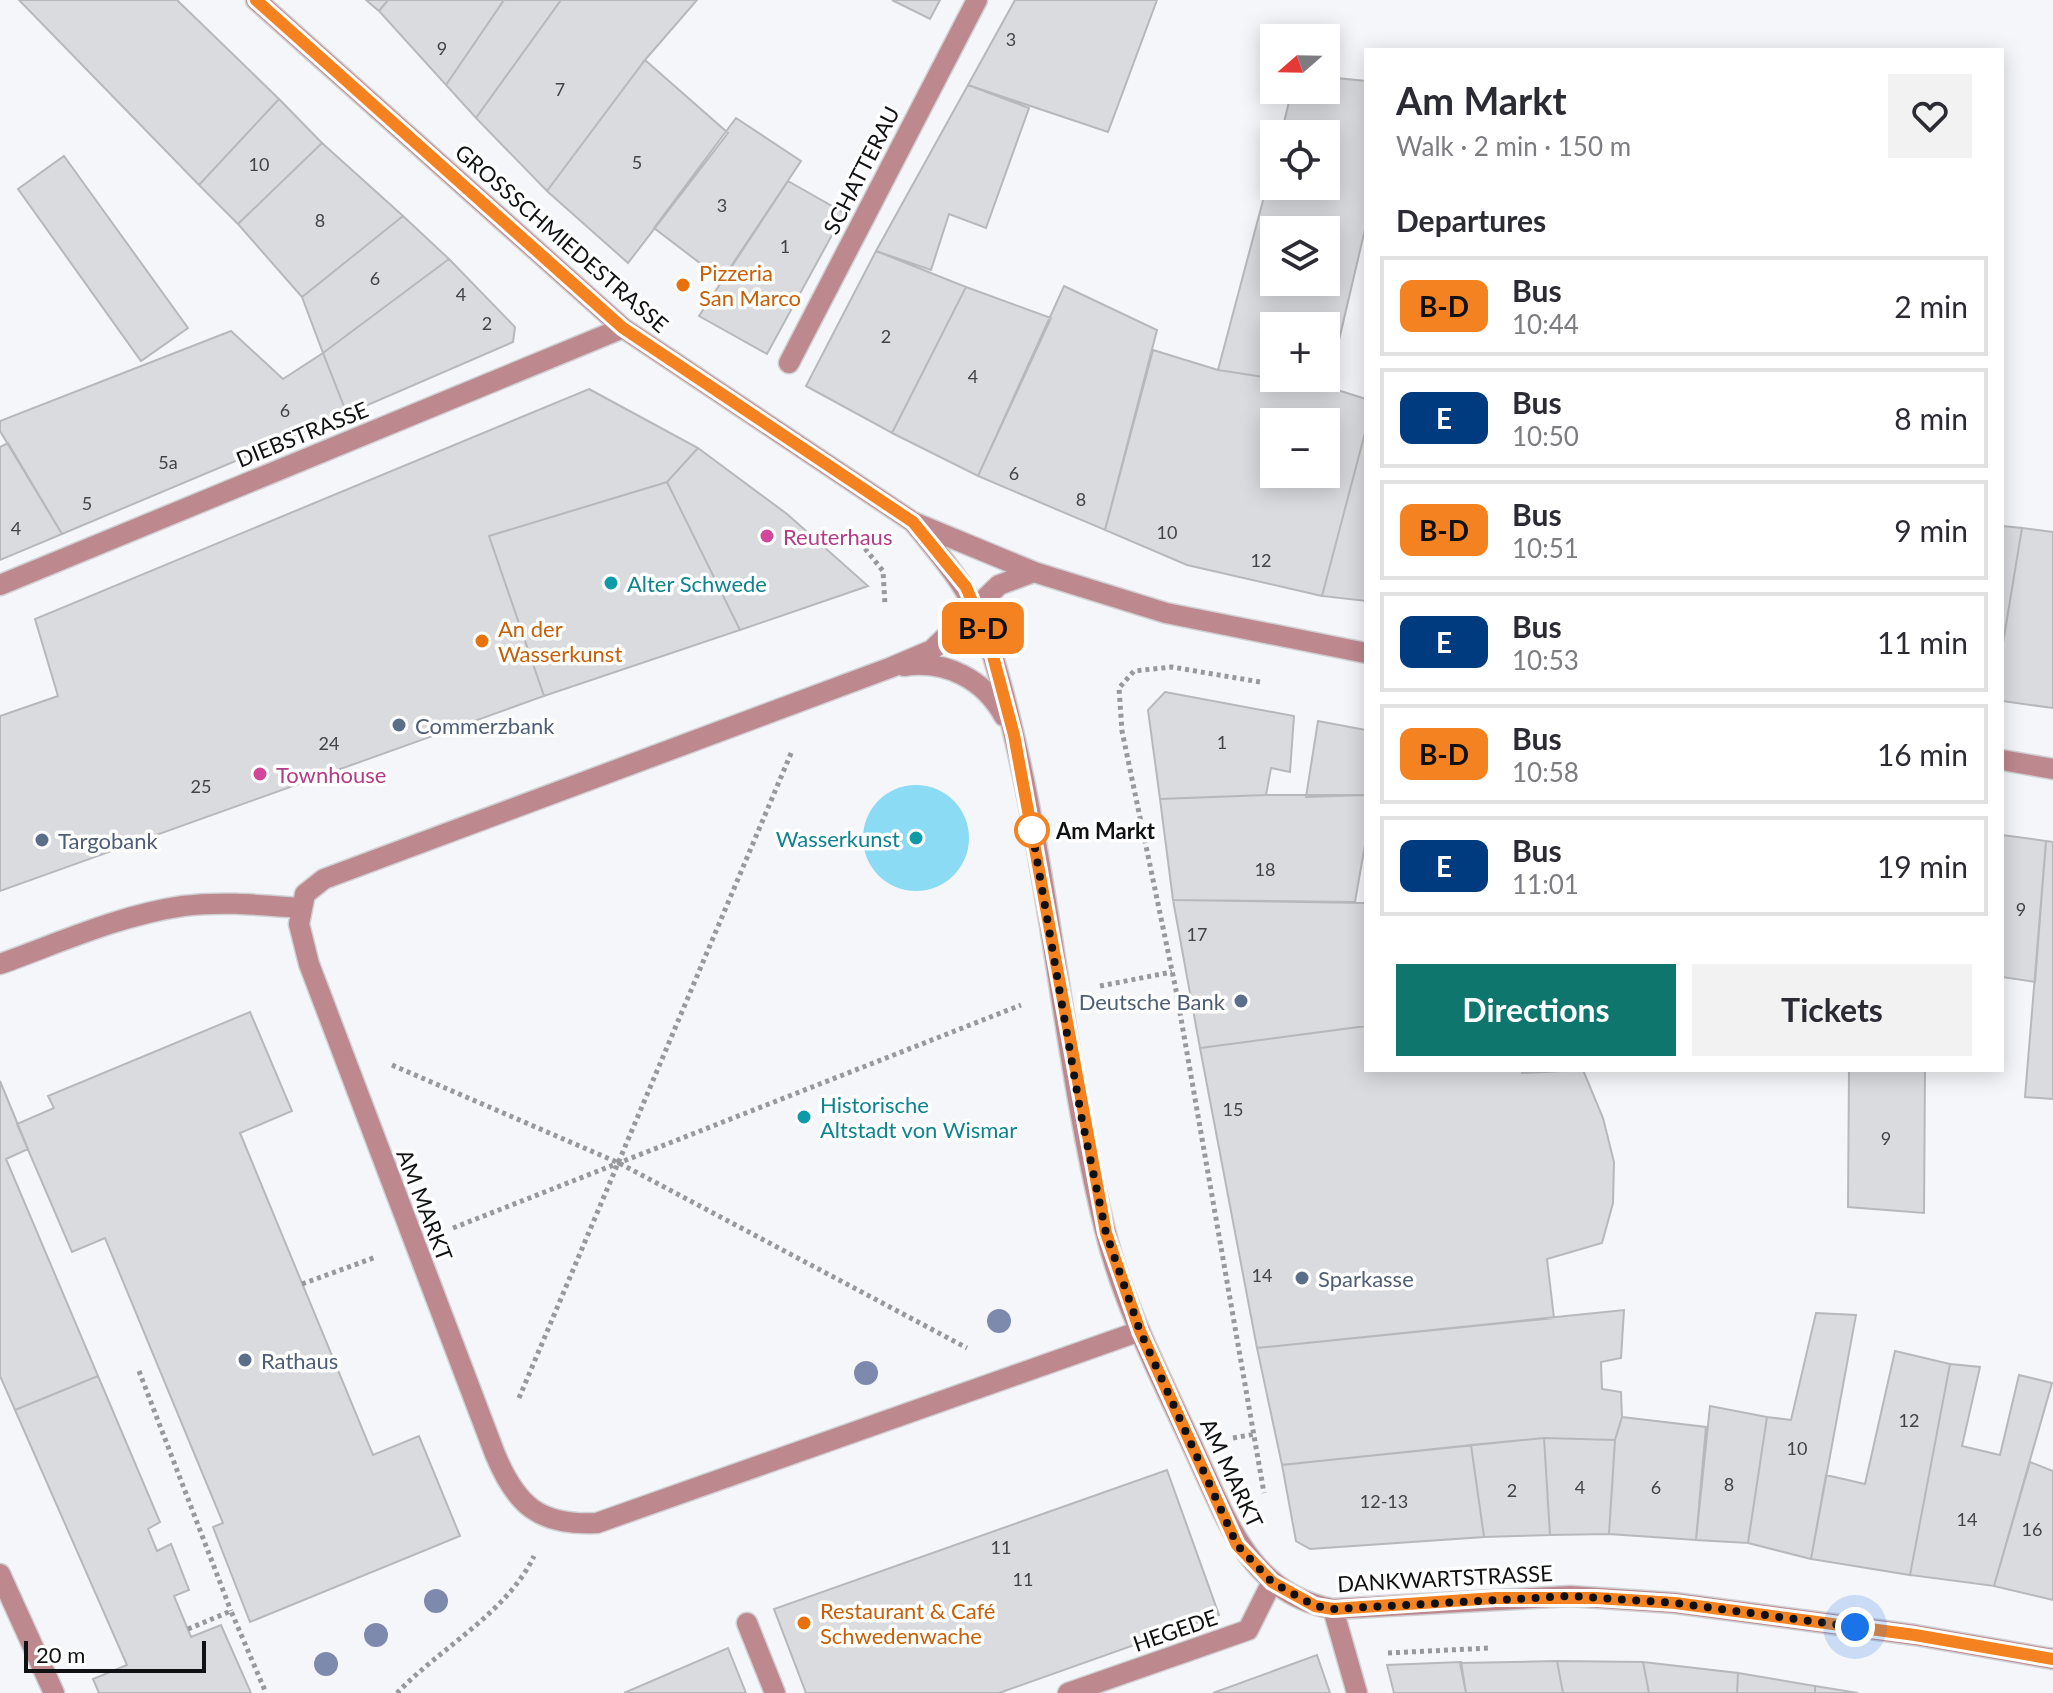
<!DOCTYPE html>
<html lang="en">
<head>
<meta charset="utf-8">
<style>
  body { margin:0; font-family:Lato,sans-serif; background:#f2f2f3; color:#2b2b33; height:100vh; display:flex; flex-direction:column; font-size:30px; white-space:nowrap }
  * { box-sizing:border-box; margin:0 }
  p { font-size:26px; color:#7c7c81 }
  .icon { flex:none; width:44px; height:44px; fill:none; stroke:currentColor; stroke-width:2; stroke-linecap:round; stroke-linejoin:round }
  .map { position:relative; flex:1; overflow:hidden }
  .details { position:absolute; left:1364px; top:48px; width:640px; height:1024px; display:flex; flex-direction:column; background:#fff; border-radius:0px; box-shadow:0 4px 20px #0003 }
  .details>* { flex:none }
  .badge { padding:0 16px; border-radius:12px; font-size:28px; line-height:52px }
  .needle { width:52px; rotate:250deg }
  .tools { position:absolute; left:1260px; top:24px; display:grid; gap:16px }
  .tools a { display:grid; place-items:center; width:80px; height:80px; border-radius:0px; background:#fff; box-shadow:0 4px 20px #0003; font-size:40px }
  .scale { position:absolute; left:24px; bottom:20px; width:182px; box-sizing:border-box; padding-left:8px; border:4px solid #101112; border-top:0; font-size:22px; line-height:28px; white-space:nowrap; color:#101112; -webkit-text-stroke:6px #fff; paint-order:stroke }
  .you { position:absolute; width:40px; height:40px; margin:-20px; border:6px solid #fff; border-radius:50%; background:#1a73e8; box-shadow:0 0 0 12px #1a73e833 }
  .map>.badge { position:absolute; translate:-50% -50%; box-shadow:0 0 0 4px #fff }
  h2 { padding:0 32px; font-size:30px; line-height:72px }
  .round { display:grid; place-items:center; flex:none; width:84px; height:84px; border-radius:0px; background:#f2f2f3 }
  .headline { display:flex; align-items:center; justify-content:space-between; height:136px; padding:0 32px }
  h1 { font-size:38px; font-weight:700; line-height:60px }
  .primary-button { display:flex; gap:16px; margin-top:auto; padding:16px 32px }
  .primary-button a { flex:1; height:92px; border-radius:0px; background:#0f766e; color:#fff; font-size:32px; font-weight:700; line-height:92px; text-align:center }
  .primary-button a+a { background:#f2f2f3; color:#2b2b33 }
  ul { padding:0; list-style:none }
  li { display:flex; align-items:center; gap:24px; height:100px; margin:0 16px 12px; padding:0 16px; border:4px solid #e1e1e2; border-radius:0px }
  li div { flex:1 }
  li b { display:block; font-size:30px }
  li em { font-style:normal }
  li .badge { min-width:88px; font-weight:700; text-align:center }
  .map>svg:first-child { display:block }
  .water { fill:#8bdbf5 }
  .building { fill:#dadbde; stroke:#b6b8ba; stroke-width:2; fill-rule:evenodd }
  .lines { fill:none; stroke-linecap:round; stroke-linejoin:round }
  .minor-casing { stroke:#d0d1d4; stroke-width:23 }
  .path { stroke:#98999b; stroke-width:5; stroke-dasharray:4 4; stroke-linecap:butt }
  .minor { stroke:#be888f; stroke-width:20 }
  .tree { fill:#7e89ae }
  .line-casing { stroke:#fff; stroke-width:18 }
  .line { stroke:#f58220; stroke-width:12 }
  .walk { stroke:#101112; stroke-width:8; stroke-dasharray:0 14.4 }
  .food-dot { fill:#e8710a; stroke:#fff; stroke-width:3 }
  .hotel-dot { fill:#d1479c; stroke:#fff; stroke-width:3 }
  .culture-dot { fill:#0f9aa8; stroke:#fff; stroke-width:3 }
  .service-dot { fill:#5c6f8a; stroke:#fff; stroke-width:3 }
  .stop-dot { fill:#fff; stroke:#f58220; stroke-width:4 }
  .labels { text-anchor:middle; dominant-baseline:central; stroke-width:7; stroke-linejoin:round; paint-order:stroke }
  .number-label { font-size:18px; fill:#424445 }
  .street-label { font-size:22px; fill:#101112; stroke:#fff }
  .food-label { font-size:22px; fill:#c56008; stroke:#fff; text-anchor:start }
  .hotel-label { font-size:22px; fill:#b23c85; stroke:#fff; text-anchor:start }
  .culture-label { font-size:22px; fill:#0d838f; stroke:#fff; text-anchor:start }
  .service-label { font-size:22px; fill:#4e5e75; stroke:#fff; text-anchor:start }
  .stop-label { font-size:22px; font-weight:bold; fill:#101112; stroke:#fff; text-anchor:start }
</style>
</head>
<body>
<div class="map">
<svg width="2053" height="1693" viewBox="0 0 2053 1693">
  <rect width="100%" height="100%" fill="#f5f6f9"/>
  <path class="water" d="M863 838a53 53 0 1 1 106 0a53 53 0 1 1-106 0Z"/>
  <path class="building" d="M19,0h158l102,99 -80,86z
    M366,0h22l-9,11z
    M388,0h116l-58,85 -67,-74z
    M504,0h57l-85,118 -30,-33z
    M561,0h136l-52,60 -98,131 -71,-73z
    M892,0h48l-10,19z
    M1015,0h142l-49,132 -140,-47z
    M645,60l83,73 -100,130 -81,-72z
    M1326,77l40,4v144l-38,162 -110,-17 56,-211v27h52v-52h-45l11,-44h34zM1274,230h52v52h-52zM1274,326h52v52h-52z
    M968,85l61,23 -43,120 -37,-14 -18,56 -55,-19z
    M279,99l43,44 -84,81 -39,-39z
    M736,118l65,43 -79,119 -68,-52z
    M322,143l81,73 -101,81 -64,-73z
    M64,156l124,172 -47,33 -123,-172z
    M788,181l56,32 -77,141 -68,-38z
    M403,216l46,43 -126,94 -21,-56z
    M876,251l90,36 -74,146 -86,-47z
    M449,259l66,68 -2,15 -166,72 -24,-61z
    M1064,286l93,44 -52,200 -127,-54z
    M966,287l85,31 -73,158 -86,-43z
    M231,331l52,48 40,-26 24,61 -285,120 -62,-103v-10z
    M1153,350l65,20 110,17 38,12v30l-44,167 -135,-31 -82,-35zM1274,422h52v52h-52z
    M589,389l109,59 -31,34 -178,54 55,160 -544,195v-175l58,-20 -23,-77z
    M1366,429v172l-44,-5z
    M8,443l54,91 -62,26v-113z
    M698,448l89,66 81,72 -128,44 -73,-148z
    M667,482l73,148 -196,66 -55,-160z
    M2002,526l20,2 -20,121z
    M2022,528l31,4v176l-51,-7v-52z
    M1165,692l129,24 -4,56 -19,-4 -5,27 -106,4 -12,-89z
    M1318,721l48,9v65l-60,2z
    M1266,795h100v44l-11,63 -182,-2 -13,-101z
    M2002,835l44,6 -11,141 -33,-5z
    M2046,841l7,1v257l-28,-2z
    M1173,900l193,3v123l-166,22z
    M250,1012l42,99 -52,22 133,322 46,-19 41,100 -210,86 -37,-95 10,-4 -118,-285 -33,14 -55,-128 37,-16 -6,-12z
    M1366,1026v44h156v3l61,-3 20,48 11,44 -1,41 -11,40 -55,16 7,59 -297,30 -57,-300z
    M1849,1070h76l-1,143 -76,-6z
    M0,1081l28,68 -22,10 92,217 -83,34 -15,-34z
    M1624,1310l-3,48 -20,4 1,27 19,3 1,25 -7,23 -71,-2 -262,27 -25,-117z
    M1816,1313l40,2 -45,244 -63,-16 19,-126 24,3z
    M1895,1351l55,13 -40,211 -99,-16 15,-84 39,9z
    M1950,1364l30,3 -18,79 38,9 19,-80 33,8 -58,203 -84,-11z
    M98,1376l62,146 -12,7 9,22 14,-7 18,46 -15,6 17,41 30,-12 30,68h-152l-6,-14 34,-14 -112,-255z
    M1710,1406l57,11 -19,126 -52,-3z
    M1622,1417l84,10 -10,113 -87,-6 6,-94z
    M1544,1438l71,2 -6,94 -59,1z
    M1544,1438l6,97 -66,2 -13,-92z
    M1471,1445l13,92 -174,12 -14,-8 -14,-76z
    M2030,1462l23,9v129l-59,-14z
    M1167,1470l52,145 -220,78h-193l-32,-84z
    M728,1648l18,45h-122z
    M1317,1655l13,38h-117z
    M1557,1661l86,1 6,31h-86z
    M1557,1661l6,32h-97l-6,-30z
    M1461,1662l5,31h-72l-7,-28z
    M1643,1662l95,11 -1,20h-88z
    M1738,1673l77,13v7h-78z
    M1815,1686l43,7h-43z"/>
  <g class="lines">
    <g class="minor-casing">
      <path id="minor" d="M256,0l367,328 290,194 121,50 132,41 200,40
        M789,363l188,-363
        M913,522c31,38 62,73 76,121 59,189 69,395 116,587 19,78 58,151 91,224 31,66 54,140 137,155l237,-13 105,7 240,32 138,24
        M1034,572l-35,13 -67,65 -40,17 -568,212 -19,15 -6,30 10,40 186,490c21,51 44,72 102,69l543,-192
        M0,585l623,-257
        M904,666c42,-6 80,13 100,50
        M2002,760l51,9
        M0,964c59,-21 120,-49 183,-58 38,-5 78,-1 117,2
        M0,1574l54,119
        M1333,1609l24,84
        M747,1623l28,70
        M1068,1693l180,-63 24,-48"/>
    </g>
    <path class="path" d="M855,536l28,35 2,34
      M1260,682l-88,-15 -38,4 -15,17 3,43 54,259 88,503
      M1100,986l72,-14
      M392,1065l227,98 348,185
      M453,1228l568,-223
      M302,1284l74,-27
      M139,1371l92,240
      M519,1398l273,-647
      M1233,1438l22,-4
      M188,1629l43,-18 35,82
      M1388,1653l102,-5
      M397,1693c43,-45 110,-80 137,-137"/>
    <use href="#minor" class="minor"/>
  </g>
  <g class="tree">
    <circle cx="999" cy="1321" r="12"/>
    <circle cx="866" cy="1373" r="12"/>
    <circle cx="436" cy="1601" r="12"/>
    <circle cx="376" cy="1635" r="12"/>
    <circle cx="326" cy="1664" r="12"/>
  </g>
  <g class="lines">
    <g class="line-casing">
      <path id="line" d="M256,0l367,328 290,194 53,65 23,54 25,94 92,498 34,98 97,214 35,37 43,24 18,3 163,-11h100l79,5 240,32 138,24"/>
    </g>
    <use href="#line" class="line"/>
    <path class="walk" d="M1032,830l-1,-5 50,290 25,118 34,98 97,214 35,37 43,24 18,3 237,-13 105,7 180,24"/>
  </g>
  <g class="food-dot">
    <circle cx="683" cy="285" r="8"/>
    <circle cx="482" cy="641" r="8"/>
    <circle cx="804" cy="1623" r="8"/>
  </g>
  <g class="hotel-dot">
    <circle cx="767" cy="536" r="8"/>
    <circle cx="260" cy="774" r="8"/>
  </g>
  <g class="culture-dot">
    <circle cx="611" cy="583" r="8"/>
    <circle cx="916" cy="838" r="8"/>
    <circle cx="804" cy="1117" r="8"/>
  </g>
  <g class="service-dot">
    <circle cx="399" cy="725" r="8"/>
    <circle cx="42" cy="840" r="8"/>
    <circle cx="1241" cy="1001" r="8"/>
    <circle cx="1302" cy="1278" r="8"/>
    <circle cx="245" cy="1360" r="8"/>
  </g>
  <circle class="stop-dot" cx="1032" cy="830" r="16"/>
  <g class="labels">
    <g class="number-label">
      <text x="1011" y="39">3</text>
      <text x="442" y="48">9</text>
      <text x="560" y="89">7</text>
      <text x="637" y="162">5</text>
      <text x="259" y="164">10</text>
      <text x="722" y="205">3</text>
      <text x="320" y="220">8</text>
      <text x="785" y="246">1</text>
      <text x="375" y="278">6</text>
      <text x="461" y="294">4</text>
      <text x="487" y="323">2</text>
      <text x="886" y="336">2</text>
      <text x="973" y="376">4</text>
      <text x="285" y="410">6</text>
      <text x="168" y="462">5a</text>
      <text x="1014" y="473">6</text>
      <text x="1081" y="499">8</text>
      <text x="87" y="503">5</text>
      <text x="16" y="528">4</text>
      <text x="1167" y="532">10</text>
      <text x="1261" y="560">12</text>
      <text x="1222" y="742">1</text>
      <text x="329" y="743">24</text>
      <text x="201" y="786">25</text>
      <text x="1265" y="869">18</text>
      <text x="2021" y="909">9</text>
      <text x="1197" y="934">17</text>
      <text x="1233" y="1109">15</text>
      <text x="1886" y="1138">9</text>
      <text x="1262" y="1275">14</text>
      <text x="1909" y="1420">12</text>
      <text x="1797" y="1448">10</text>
      <text x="1729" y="1484">8</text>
      <text x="1580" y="1487">4</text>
      <text x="1656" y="1487">6</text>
      <text x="1512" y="1490">2</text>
      <text x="1384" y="1501">12-13</text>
      <text x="1967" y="1519">14</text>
      <text x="2032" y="1529">16</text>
      <text x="1001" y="1547">11</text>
      <text x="1023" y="1579">11</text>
    </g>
    <g class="street-label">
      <text transform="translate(861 170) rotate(-63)">SCHATTERAU</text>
      <text transform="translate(562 238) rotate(41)">GROSSSCHMIEDESTRASSE</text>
      <text transform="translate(302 434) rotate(-22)">DIEBSTRASSE</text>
      <text transform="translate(425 1205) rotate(69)">AM MARKT</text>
      <text transform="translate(1232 1473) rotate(65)">AM MARKT</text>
      <text transform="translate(1445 1578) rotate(-3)">DANKWARTSTRASSE</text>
      <text transform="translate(1175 1630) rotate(-19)">HEGEDE</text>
    </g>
    <g class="food-label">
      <text x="699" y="272">Pizzeria<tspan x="699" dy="25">San Marco</tspan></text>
      <text x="498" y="628">An der<tspan x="498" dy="25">Wasserkunst</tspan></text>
      <text x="820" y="1610">Restaurant &amp; Café<tspan x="820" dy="25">Schwedenwache</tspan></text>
    </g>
    <g class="hotel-label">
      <text x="783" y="536">Reuterhaus</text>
      <text x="276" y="774">Townhouse</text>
    </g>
    <g class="culture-label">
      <text x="627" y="583">Alter Schwede</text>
      <text x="900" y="838" text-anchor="end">Wasserkunst</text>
      <text x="820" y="1104">Historische<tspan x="820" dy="25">Altstadt von Wismar</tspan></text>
    </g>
    <g class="service-label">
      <text x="415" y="725">Commerzbank</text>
      <text x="58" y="840">Targobank</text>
      <text x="1225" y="1001" text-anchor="end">Deutsche Bank</text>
      <text x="1318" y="1278">Sparkasse</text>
      <text x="261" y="1360">Rathaus</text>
    </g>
    <g class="stop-label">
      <text x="1056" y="830">Am Markt</text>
    </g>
  </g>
</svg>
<div class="tools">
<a><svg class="needle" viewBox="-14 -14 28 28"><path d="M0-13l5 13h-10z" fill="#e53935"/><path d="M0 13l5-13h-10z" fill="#7c7c81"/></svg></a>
<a><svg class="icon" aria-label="locate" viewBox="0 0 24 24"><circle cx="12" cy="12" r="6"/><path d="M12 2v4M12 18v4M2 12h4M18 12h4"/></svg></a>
<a><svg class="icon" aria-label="layers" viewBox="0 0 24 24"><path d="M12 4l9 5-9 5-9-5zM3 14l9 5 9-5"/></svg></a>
<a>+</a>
<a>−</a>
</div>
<div class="scale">20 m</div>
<div class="you" style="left:1855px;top:1627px"></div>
<b class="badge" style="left:983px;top:628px;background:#f58220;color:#111">B-D</b>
<section class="details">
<div class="headline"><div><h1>Am Markt</h1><p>Walk · 2 min · 150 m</p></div><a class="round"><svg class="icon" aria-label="heart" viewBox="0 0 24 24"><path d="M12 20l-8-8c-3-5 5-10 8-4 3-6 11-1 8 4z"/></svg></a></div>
<h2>Departures</h2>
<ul>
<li><span class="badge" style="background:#f58220;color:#111">B-D</span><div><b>Bus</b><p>10:44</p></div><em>2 min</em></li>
<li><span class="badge" style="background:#003b80;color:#fff">E</span><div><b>Bus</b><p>10:50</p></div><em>8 min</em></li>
<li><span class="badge" style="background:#f58220;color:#111">B-D</span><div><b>Bus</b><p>10:51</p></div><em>9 min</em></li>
<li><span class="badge" style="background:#003b80;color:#fff">E</span><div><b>Bus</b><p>10:53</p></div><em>11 min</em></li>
<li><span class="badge" style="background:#f58220;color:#111">B-D</span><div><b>Bus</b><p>10:58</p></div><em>16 min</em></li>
<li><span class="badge" style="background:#003b80;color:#fff">E</span><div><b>Bus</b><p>11:01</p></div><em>19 min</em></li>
</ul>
<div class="primary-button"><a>Directions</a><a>Tickets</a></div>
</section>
</div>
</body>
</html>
